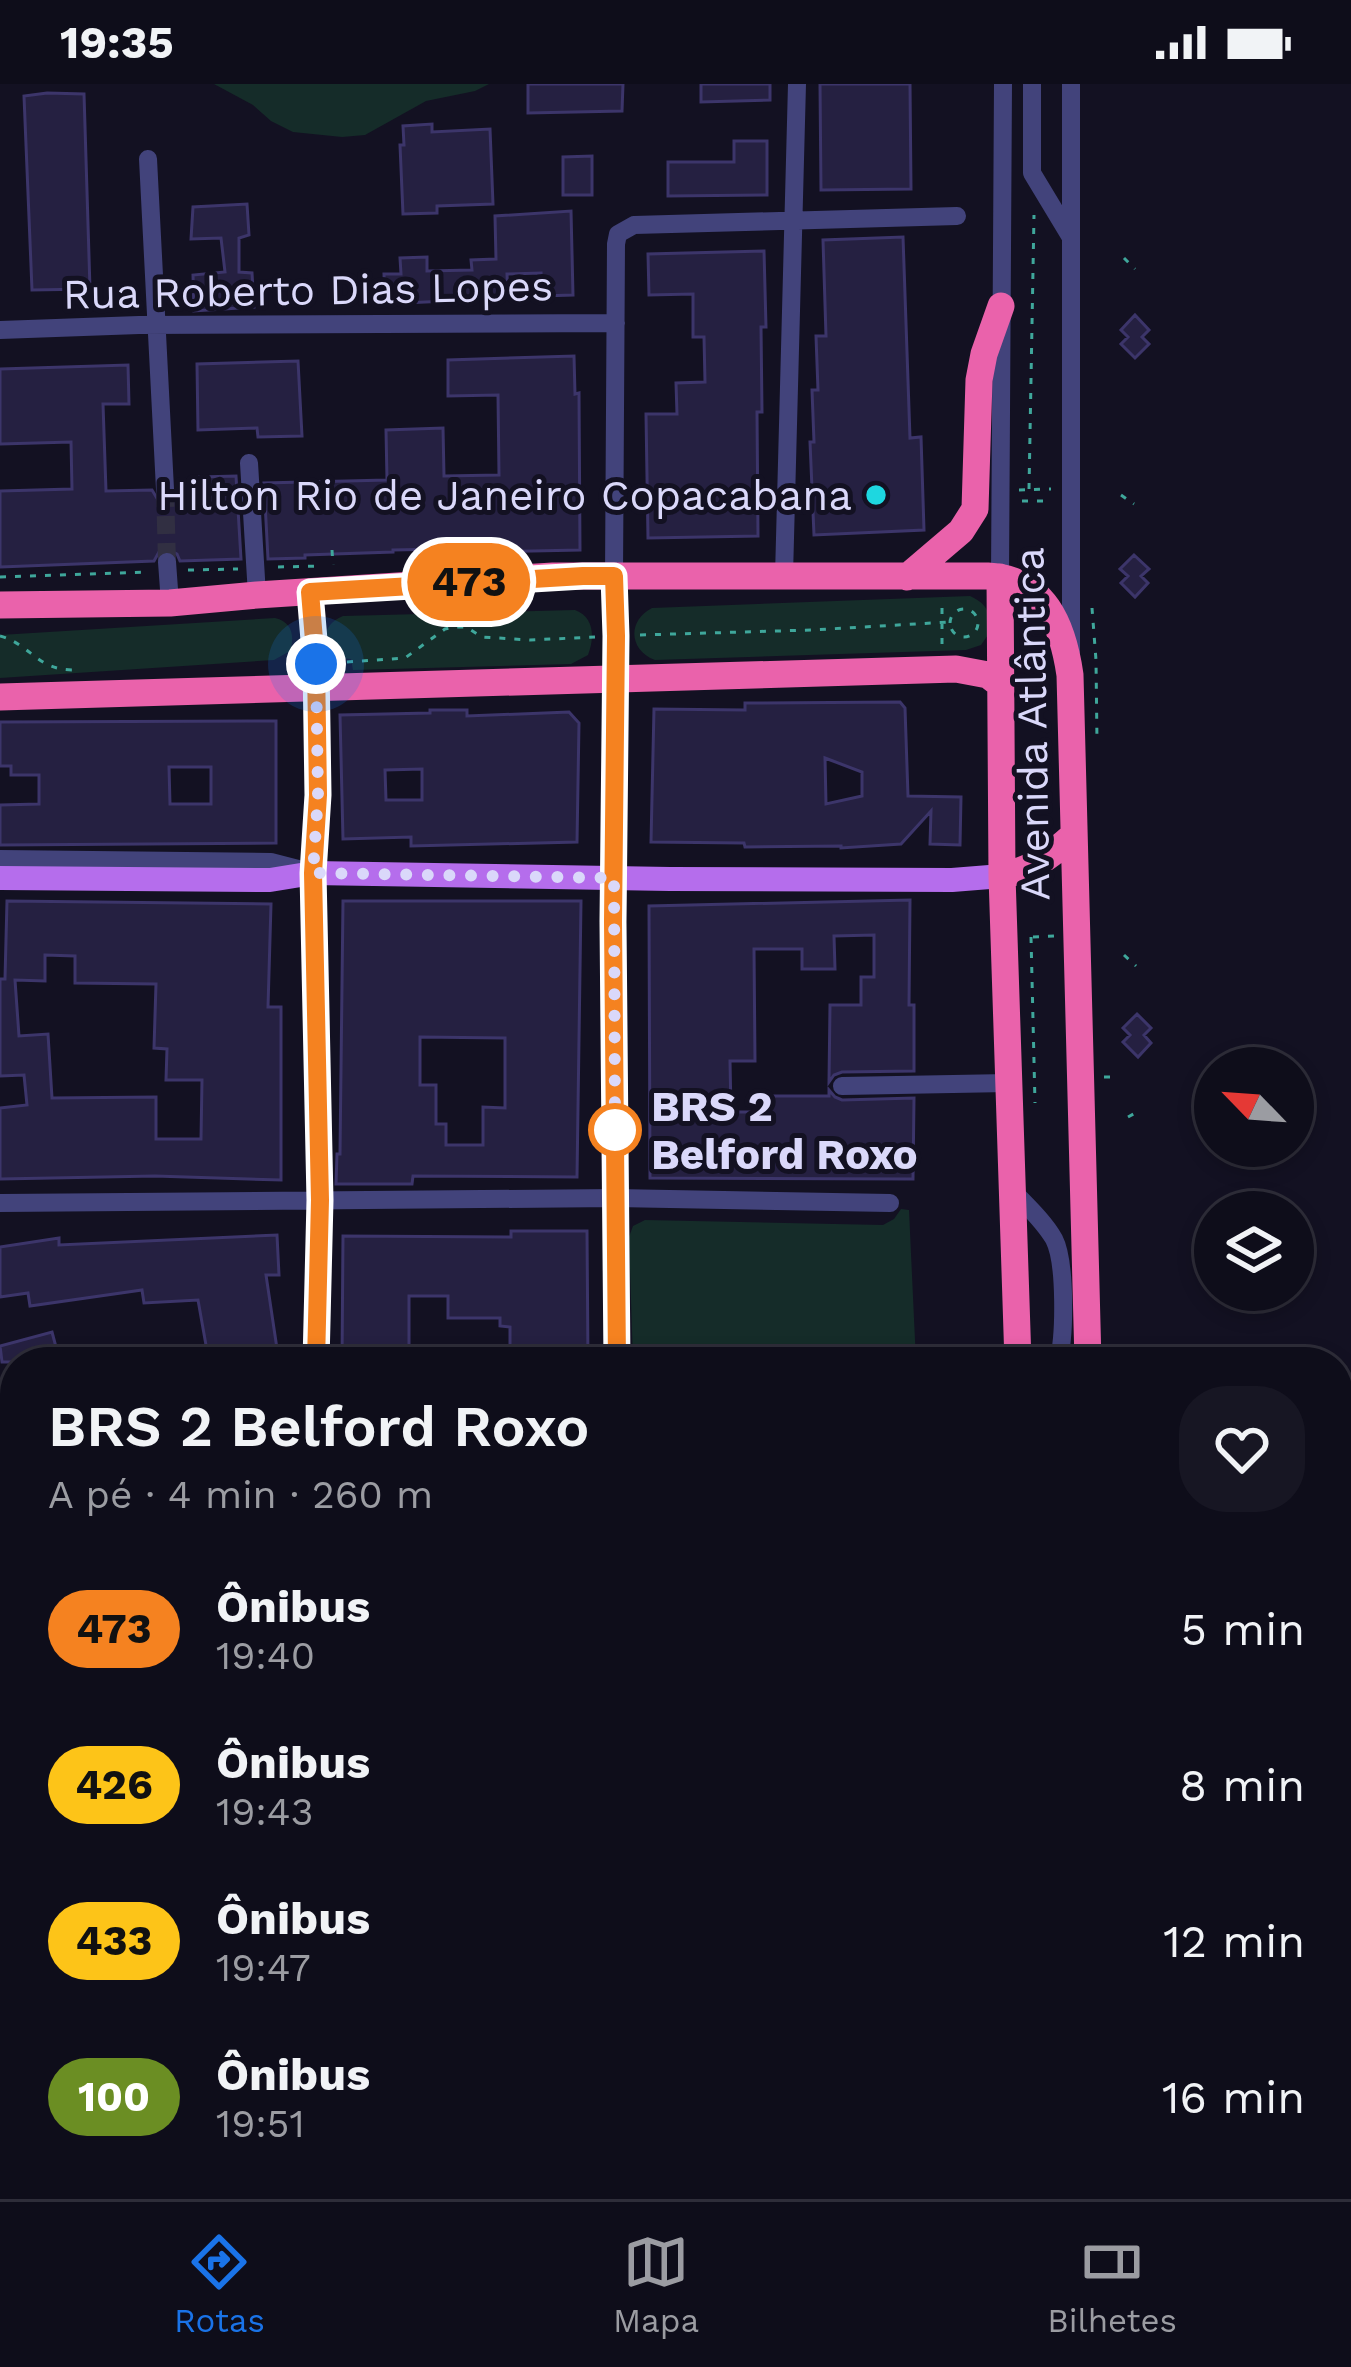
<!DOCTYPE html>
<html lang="pt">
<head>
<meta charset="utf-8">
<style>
  body { margin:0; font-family:"Work Sans",sans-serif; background:#171623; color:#f1f3f6; height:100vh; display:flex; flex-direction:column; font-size:45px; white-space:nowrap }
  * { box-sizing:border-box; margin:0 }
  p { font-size:39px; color:#9b9ca2 }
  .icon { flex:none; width:66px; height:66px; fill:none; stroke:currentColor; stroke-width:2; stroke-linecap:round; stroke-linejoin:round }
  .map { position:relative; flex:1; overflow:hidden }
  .drawer { position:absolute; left:0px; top:1263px; width:1353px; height:852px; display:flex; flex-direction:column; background:#0e0d1a; border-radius:48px 48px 0 0; box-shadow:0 6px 18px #0003,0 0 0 3px #2e2d39 }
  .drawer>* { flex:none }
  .badge { padding:0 24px; border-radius:39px; font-size:42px; line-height:78px }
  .needle { width:78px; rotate:295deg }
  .buttons { position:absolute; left:1194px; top:963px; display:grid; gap:24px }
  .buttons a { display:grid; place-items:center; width:120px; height:120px; border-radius:50%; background:#0e0d1a; box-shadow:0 6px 18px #0003,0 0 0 3px #2e2d39; font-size:60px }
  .you { position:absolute; width:60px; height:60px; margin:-30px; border:9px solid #fff; border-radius:50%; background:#1a73e8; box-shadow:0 0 0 18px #1a73e833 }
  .map>.badge { position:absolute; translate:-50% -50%; box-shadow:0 0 0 6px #fff }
  .round { display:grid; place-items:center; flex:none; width:126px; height:126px; border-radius:48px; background:#171623 }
  .head { display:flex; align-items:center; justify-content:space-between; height:204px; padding:0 48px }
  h1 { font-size:57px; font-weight:600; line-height:90px }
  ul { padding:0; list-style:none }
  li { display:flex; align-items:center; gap:36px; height:156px; padding:0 48px }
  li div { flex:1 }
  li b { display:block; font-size:45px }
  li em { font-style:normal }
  li .badge { min-width:132px; font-weight:700; text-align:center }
  .status { display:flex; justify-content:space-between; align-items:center; height:84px; padding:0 60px; background:#0e0d1a; direction:ltr }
  .status svg { height:33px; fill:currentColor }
  .tab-bar { display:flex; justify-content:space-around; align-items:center; height:168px; border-top:3px solid #2e2d39; background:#0e0d1a; font-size:33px; color:#9b9ca2 }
  .tab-bar a { display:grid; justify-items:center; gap:6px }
  .tab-bar .active { color:#1a73e8 }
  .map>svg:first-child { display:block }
  .green { fill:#152c29 }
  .building { fill:#252041; stroke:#3c356a; stroke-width:3; fill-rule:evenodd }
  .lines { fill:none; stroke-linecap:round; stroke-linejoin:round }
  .minor-tunnel { stroke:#312f42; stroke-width:18; stroke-dasharray:18 9; stroke-linecap:butt }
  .path { stroke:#3fa79b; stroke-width:3; stroke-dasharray:6 9; stroke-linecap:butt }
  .minor { stroke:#42437b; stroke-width:18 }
  .major { stroke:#b56dec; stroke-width:24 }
  .highway { stroke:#ea62ab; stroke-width:27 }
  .line-casing { stroke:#fff; stroke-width:27 }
  .line { stroke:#f58220; stroke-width:18 }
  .walk { stroke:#dad8fa; stroke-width:12; stroke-dasharray:0 21.6 }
  .poi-dot { fill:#1ed7e0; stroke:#131122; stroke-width:4.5 }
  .stop-dot { fill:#fff; stroke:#f58220; stroke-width:6 }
  .labels { text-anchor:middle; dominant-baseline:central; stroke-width:10; stroke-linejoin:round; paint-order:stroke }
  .street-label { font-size:42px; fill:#dad8fa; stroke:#131122 }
  .poi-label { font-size:42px; fill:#dad8fa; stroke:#131122; text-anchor:end }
  .stop-label { font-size:42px; font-weight:bold; fill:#dad8fa; stroke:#131122; text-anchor:start }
</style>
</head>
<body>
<div class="status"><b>19:35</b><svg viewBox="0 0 49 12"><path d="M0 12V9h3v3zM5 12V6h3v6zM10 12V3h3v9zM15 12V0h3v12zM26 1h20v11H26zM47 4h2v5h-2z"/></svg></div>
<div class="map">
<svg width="1351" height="2115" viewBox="0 0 1351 2115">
  <rect width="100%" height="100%" fill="#131122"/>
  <path class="green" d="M214,0h275l-14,7 -49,10 -61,34 -23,2 -49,-5 -22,-11 -18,-16z
    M970,512c17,8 19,15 22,33l-11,16 -15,5 -311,10c-26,-10 -28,-39 -3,-52z
    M575,526c19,7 20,27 13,45l-17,9 -218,6 -2,-11c-30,-2 -35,-32 -8,-43z
    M275,534c17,4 20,18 15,33l-16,9 -274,18v-43z
    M901,1125l8,1 7,152h-283l-4,-125 4,-11 12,-6 238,5 11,-6z
    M0,1972l7,33 -5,3 13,60v32h6l3,15h-24z"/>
  <path class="building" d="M528,0h95l-1,27 -94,2z
    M701,0h69v16l-69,2z
    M820,0h90l1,105 -90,1z
    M47,9l37,1 6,195 -58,1 -8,-194z
    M432,40v8l58,-3 3,75 -56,2v7l-34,1 -3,-69h4l-1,-19z
    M734,57h33v54l-99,1v-34h66z
    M592,72v39h-29v-38z
    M247,120l2,31 -10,3v34l13,1 2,34 -60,4 -1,-36 32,-3 -4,-34 -30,1 2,-32z
    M571,127l2,84 -32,1v-23l-34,1 1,24 -123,6 -1,-30h17l-1,-16 27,-1v14l45,-1 -1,-10 25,-1 -1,-43z
    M903,153l7,201 11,-1 3,93 -110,5 -4,-93h4l-2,-52h6l-2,-54h10l-3,-96z
    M764,167l2,76h-5l1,85h-5l1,124 -110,2 -2,-124h31l-1,-31 29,-1 -1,-45h-11v-43l-44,1 -1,-41z
    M1135,231l14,15 -7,7 7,7 -14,14 -14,-14 7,-7 -7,-7z
    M574,272l1,38 4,-1 1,157 -136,3v-4l-51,1v2l-88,3v3l-37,1 -4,-76 123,-3 -1,-50 57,-2 1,48 55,-1 -1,-80 -50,1v-36z
    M298,277l4,75 -44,1 -1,-9 -59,2 -1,-66z
    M128,281l1,39h-26l3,87 46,-1 6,10 9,2 9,-6 2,-7 23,-1 -1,-11 36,-1 5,83 -61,2 -3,-7 -10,-5 -8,3 -5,9 -154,6v-76l72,-2 -1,-47 -71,2v-75z
    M1134,471l15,14 -8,7 7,7 -13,14 -14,-14 7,-7 -8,-7z
    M900,618l5,6 3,88 53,1 -1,48 -30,-1 1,-33 -30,33 -60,4v-2l-96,1 -1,-4 -93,-1 3,-133 91,1v-7zM825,674l37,14v24l-36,8z
    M430,626h37v6l102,-4 10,11 -2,119 -166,4v-9l-68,2 -3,-124 90,-2zM422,685v31h-36l-1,-30z
    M276,637v122l-276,2v-40l39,-1v-29h-28v-9h-11v-44zM169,683h42v37h-41z
    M910,816l-1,105h5v66l-72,1 -8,3 -5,7 1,-77h31v-28h13v-42l-40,1 1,33h-33v-20h-48l1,112h-25l1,51h40v-16h58v-6l6,7 7,3 72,-2 -1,81 -263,-1 -1,-272z
    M7,817l264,3 -3,103h13v173l-126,-4 -155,3v-71l27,-3 -3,-30 -24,1v-97h5zM45,871l30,1v27l81,1 -2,64 13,1 -1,31h36l-1,59h-45v-42l-104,1 -4,-64 -29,2 -4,-56 30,1z
    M343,817h238l-4,276 -164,-1 -1,8h-76l1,-30h3zM420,953l85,1v70l-22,-1v38h-37v-21h-10v-39h-16z
    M1137,930l14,14 -7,7 7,8 -13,14 -15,-15 7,-7 -7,-7z
    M511,1147h76l1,131h-78v-35l-10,-1v-8h-52v-22h-39v66h-67l1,-126 168,1z
    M277,1151l2,40h-13l13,87h-70l-11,-62 -54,3 -2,-13 -112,16 -2,-13 -28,4v-50l59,-9v7z
    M52,1248l8,30h-58l-2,-16z
    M8,1715l7,38v272l-8,1 -7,-38v-272z
    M21,2100h59l3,15h-59z
    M143,2100h134l2,15h-134z
    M347,2100h121l1,15h-121z
    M520,2100h32l2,15h-33z
    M611,2100h40l2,15h-80l-1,-10z
    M719,2100h261v11l-40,4h-40l-1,-3 -29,3h-151z"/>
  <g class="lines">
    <path class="minor-tunnel" d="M165,405l2,73"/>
    <path class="path" d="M1124,174l11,11
      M1029,405l5,-274
      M1019,406l32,-1
      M1121,411l13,9
      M1022,417h27
      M332,466l1,15
      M278,483l44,-1
      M188,486l50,-1
      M0,493l148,-5
      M1092,524l4,52 1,82
      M950 539a14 14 0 1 1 28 0a14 14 0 1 1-28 0Z
      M640,551l171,-5 139,-8
      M0,552c32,9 36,34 74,34
      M942,560v-44
      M347,578l58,-4 40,-29 9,-2h12l16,10 48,3 65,-3
      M1031,853l4,166
      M1033,853l21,-1
      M1124,871l12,11
      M1104,993h13
      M1128,1033l9,-5
      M0,1658l15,-3
      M1202,2100l1,9"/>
    <path class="minor" d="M1032,0v89l38,63
      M148,75l17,330
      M0,246l139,-5 477,-2
      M249,379l8,132
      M167,478l3,41
      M614,492l2,-332 2,-10 16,-9 323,-9
      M784,492l13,-492
      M1000,493l3,-493
      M310,508l6,72 2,131 -5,78 7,327 -4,162
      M1071,568v-568
      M0,775l271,3 31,8
      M842,1002l166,-3
      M1010,1104c15,16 33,32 44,51 12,23 11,98 4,123
      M0,1119l616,-5 274,5
      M0,1459h15
      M320,2100v15
      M493,2100v15
      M1123,2115l12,-15"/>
    <path class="major" d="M614,492l2,60 -3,286 4,440
      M0,794l270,2 43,-7 357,6 282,1 50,-4
      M0,1523l15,76
      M107,2100l2,15
      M688,2100l1,15"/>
    <path class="highway" d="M907,493l54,-46 14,-22 4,-129 5,-26 17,-48
      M1000,493l2,299 16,486
      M0,521l170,-2 87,-8 296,-19h435c57,3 75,50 82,99l18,687
      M0,613l956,-28 32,6 13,10
      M1002,792c33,-8 47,-19 72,-41
      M1077,2100l1,15
      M1150,2100l1,15"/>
  </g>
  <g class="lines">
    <g class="line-casing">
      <path id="line" d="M316,1278l4,-162 -7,-327 5,-78 -2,-131 -6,-72 273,-16h31l2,60 -3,286 4,440"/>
    </g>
    <use href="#line" class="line"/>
    <path class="walk" d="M316,580l2,131 -5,78 301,5 1,252"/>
  </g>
  <circle class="poi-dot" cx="876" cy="411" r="12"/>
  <circle class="stop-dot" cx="615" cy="1046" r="24"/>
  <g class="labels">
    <g class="street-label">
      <text transform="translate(308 206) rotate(-1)">Rua Roberto Dias Lopes</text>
      <text transform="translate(1032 640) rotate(-91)">Avenida Atlântica</text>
    </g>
    <g class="poi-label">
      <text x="852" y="411">Hilton Rio de Janeiro Copacabana</text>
    </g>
    <g class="stop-label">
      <text x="651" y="1022">BRS 2<tspan x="651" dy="48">Belford Roxo</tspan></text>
    </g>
  </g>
</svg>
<div class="buttons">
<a><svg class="needle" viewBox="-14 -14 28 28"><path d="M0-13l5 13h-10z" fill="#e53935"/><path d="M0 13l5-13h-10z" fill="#9b9ca2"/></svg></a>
<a><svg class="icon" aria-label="layers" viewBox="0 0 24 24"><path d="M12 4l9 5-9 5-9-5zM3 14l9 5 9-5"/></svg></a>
</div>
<div class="you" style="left:316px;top:580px"></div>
<b class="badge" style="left:469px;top:498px;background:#f58220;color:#111">473</b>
<section class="drawer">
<div class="head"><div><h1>BRS 2 Belford Roxo</h1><p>A pé · 4 min · 260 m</p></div><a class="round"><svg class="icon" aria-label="heart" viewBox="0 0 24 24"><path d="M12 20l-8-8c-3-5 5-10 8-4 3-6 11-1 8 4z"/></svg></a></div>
<ul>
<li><span class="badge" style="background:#f58220;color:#111">473</span><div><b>Ônibus</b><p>19:40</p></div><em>5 min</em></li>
<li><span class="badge" style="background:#fdc418;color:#111">426</span><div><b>Ônibus</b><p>19:43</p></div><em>8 min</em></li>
<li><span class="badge" style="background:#fdc418;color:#111">433</span><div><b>Ônibus</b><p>19:47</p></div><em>12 min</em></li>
<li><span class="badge" style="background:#6b8e23;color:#fff">100</span><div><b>Ônibus</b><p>19:51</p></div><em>16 min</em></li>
</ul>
</section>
</div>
<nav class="tab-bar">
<a class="active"><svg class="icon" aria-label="directions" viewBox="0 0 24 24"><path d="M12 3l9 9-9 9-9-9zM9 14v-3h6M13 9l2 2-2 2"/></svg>Rotas</a>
<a><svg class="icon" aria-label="map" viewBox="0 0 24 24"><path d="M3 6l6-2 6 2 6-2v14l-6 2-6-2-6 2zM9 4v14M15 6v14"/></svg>Mapa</a>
<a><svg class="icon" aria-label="tickets" viewBox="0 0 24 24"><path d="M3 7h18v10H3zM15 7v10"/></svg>Bilhetes</a>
</nav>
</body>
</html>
